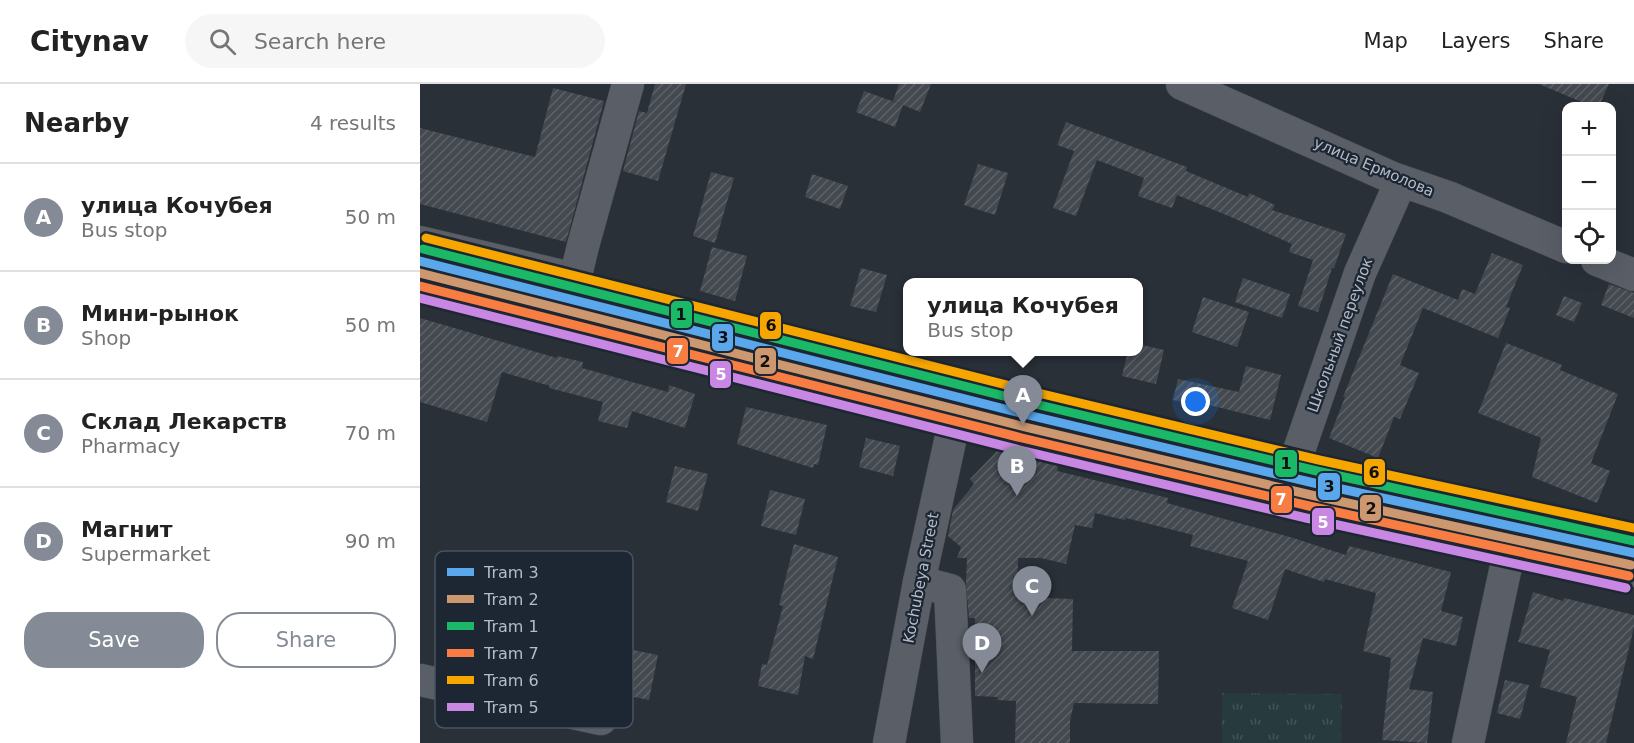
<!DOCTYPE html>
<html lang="en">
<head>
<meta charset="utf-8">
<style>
	:root { --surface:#fff; --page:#f6f6f6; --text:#222; --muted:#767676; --line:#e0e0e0; --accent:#848b96 }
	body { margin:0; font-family:"DejaVu Sans",sans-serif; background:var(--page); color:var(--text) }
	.controls { position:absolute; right:18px; top:18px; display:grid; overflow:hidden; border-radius:12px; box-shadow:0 6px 24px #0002 }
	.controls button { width:54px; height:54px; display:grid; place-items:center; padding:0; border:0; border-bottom:2px solid var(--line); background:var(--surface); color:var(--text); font:30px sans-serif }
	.you { position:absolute; left:776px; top:318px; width:21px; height:21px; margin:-15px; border:4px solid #fff; border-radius:50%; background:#1a73e8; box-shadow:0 0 0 9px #1a73e833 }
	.badge { display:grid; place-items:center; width:39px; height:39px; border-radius:50%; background:var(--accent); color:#fff; font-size:20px; font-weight:700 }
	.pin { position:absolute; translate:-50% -50px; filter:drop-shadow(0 2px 3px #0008) }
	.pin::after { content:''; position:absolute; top:32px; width:21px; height:18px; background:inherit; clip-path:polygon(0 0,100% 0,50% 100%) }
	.popup { position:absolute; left:483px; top:194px; width:240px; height:78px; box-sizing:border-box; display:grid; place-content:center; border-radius:12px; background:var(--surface); filter:drop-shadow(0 2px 4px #0005); font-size:20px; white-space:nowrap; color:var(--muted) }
	.popup b { font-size:22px; color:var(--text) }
	.popup::after { content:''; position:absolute; left:50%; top:100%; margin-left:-12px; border:12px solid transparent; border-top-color:var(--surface) }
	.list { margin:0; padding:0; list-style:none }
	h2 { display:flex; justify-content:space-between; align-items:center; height:78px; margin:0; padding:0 24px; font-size:26px }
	h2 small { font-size:20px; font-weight:400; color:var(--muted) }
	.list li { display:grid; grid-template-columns:39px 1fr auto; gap:18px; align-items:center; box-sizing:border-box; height:108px; padding:0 24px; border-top:2px solid var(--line) }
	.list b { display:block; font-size:22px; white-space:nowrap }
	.list p { margin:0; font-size:20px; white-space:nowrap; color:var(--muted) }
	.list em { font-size:20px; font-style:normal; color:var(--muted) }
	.actions { display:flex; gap:12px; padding:18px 24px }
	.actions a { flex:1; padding:14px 0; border:2px solid var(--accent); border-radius:24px; text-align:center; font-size:21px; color:var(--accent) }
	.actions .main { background:var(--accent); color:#fff }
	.icon { flex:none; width:33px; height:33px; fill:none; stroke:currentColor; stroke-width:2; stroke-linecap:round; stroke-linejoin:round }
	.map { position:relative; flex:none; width:1214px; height:659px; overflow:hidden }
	header { display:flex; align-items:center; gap:36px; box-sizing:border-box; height:84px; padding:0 30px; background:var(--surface); border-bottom:2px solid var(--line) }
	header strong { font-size:28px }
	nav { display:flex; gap:33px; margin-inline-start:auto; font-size:21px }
	.search { width:420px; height:54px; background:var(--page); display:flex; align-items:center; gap:15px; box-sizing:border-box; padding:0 21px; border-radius:33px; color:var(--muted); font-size:22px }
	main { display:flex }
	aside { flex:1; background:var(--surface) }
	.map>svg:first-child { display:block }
	.park { fill:url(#park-tufts) }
	.building { fill:url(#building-hatch) }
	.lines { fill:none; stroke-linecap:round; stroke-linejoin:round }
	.minor-casing { stroke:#484c53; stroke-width:33 }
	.minor { stroke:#5a5e66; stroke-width:32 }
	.tram-1-casing { stroke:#1d2633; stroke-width:14 }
	.tram-2-casing { stroke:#1d2633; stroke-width:14 }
	.tram-3-casing { stroke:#1d2633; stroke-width:14 }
	.tram-4-casing { stroke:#1d2633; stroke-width:14 }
	.tram-5-casing { stroke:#1d2633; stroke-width:14 }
	.tram-6-casing { stroke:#1d2633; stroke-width:14 }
	.tram-1 { stroke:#5aa8eb; stroke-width:9 }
	.tram-2 { stroke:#cd976f; stroke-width:9 }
	.tram-3 { stroke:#1ab867; stroke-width:9 }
	.tram-4 { stroke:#f77d43; stroke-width:9 }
	.tram-5 { stroke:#f7a600; stroke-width:9 }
	.tram-6 { stroke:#c787e3; stroke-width:9 }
	.labels { text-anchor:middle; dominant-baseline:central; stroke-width:4.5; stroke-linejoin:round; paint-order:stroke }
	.street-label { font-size:15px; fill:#b4bcc9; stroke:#1d2633 }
	.key { fill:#1d2633; stroke:#4a5360; stroke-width:1.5 }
	.key-label { font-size:16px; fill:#b4bcc9 }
	.line-badge { stroke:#1d2633; stroke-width:2 }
	.badge-label { font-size:16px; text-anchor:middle; font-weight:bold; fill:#fff }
	.pale-badge-label { font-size:16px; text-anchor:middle; font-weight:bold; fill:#111 }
</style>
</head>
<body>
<header>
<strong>Citynav</strong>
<div class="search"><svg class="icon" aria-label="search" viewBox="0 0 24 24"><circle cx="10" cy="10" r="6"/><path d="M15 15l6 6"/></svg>Search here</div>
<nav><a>Map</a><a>Layers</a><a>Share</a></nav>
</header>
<main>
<aside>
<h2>Nearby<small>4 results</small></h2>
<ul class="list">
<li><span class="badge">A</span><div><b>улица Кочубея</b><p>Bus stop</p></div><em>50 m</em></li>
<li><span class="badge">B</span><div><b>Мини-рынок</b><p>Shop</p></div><em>50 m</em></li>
<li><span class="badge">C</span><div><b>Склад Лекарств</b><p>Pharmacy</p></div><em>70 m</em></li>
<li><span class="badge">D</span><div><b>Магнит</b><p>Supermarket</p></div><em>90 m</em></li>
</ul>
<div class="actions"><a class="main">Save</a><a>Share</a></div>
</aside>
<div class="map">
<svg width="1214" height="659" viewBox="0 0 1214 659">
	<defs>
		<pattern id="park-tufts" width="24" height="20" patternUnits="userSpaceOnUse" patternTransform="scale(1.5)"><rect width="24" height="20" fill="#273a3e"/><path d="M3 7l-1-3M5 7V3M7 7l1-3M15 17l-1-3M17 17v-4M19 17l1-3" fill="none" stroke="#445559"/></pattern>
		<pattern id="building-hatch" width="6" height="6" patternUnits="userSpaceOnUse" patternTransform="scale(1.5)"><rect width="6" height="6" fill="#444950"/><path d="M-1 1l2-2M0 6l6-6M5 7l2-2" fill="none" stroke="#5d6168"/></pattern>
	</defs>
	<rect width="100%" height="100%" fill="#2a3038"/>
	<polygon class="park" points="802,609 922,610 921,659 802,659"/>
	<g class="building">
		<polygon points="235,0 266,0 238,97 203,87 219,27 227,29"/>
		<polygon points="479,0 511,0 500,28 473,17"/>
		<polygon points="1119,0 1189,0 1179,22 1171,22"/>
		<polygon points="133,4 184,17 146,158 0,120 0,44 115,73"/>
		<polygon points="444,7 483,21 475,43 436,28"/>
		<polygon points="646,38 767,83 766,87 828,113 829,109 855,121 852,126 926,150 914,184 912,184 898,228 878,222 893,176 869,168 872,160 811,133 757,111 752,124 718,112 724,94 677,76 656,132 633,124 654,67 637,61"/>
		<polygon points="558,80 588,89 575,131 544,121"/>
		<polygon points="291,88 314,94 295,159 273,152"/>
		<polygon points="392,90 428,102 420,125 385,113"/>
		<polygon points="292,163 327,172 315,217 280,207"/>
		<polygon points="1072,169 1103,181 1086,223 1090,224 1078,254 1003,224 980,281 999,289 980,335 974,333 958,374 909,354 925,313 923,313 973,190 1038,216 1042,205 1055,210"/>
		<polygon points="441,184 467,191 456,228 430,222"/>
		<polygon points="823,194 870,210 862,234 815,218"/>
		<polygon points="1189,200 1214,209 1214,234 1181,221"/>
		<polygon points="1144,212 1162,219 1154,238 1136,231"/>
		<polygon points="783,213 829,228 817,263 772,248"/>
		<polygon points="0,234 137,274 137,272 163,278 162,284 248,308 249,301 275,310 265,344 212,327 207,344 178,337 183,318 129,304 130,302 82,288 67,338 0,318"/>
		<polygon points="1086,259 1142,281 1140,286 1198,310 1171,379 1190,387 1177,419 1112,393 1121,354 1058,329"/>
		<polygon points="718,260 744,266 736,300 702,292 708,267 718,267"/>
		<polygon points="826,282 861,291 850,336 789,321 788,324 753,316 758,295 819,308"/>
		<polygon points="326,323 407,341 398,381 394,380 393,384 317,360"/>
		<polygon points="446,354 480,362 473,392 439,383"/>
		<polygon points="584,360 603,378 606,365 640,372 637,387 748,414 747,419 873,454 926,471 929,462 1031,488 1021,527 1043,533 1036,562 1003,554 989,605 1013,608 1007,659 962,656 971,574 943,567 956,509 905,495 904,498 865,485 848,536 812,524 828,477 770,462 773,451 706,434 705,436 675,429 672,444 655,441 646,480 621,474 598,474 597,513 653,515 652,567 739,567 738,620 654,619 650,637 650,659 595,659 596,617 577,616 578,613 555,612 555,534 549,534 546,500 547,474 537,474 541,463 528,452 533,426 554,400 550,395"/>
		<polygon points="255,382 288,390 278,427 246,418"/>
		<polygon points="350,406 385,415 376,451 341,442"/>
		<polygon points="374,460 418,473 393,575 385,572 378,611 338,602 342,580 347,581 363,522 359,521"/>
		<polygon points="1113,508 1143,517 1144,514 1214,531 1214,543 1186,659 1146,659 1157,613 1120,603 1130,566 1098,558"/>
		<polygon points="105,521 126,528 118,554 97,548"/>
		<polygon points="129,541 168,553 167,557 238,571 229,616 194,609 116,587"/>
		<polygon points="1085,596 1109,601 1100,635 1077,629"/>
	</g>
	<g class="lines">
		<g class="minor-casing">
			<g id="minor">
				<polyline points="762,0 973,94 1028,113 1146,163"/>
				<polyline points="0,158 155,195"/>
				<polyline points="1177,176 1214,191"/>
				<polyline points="0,202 536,330 1214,487"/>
				<polyline points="145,237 163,162 208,0"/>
				<polyline points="865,407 940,189 981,97"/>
				<polyline points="499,498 530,506 537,659"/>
				<polyline points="0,596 181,635"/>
				<polyline points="469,659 499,498 536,330"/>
				<polyline points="1048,659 1091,459"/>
			</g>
		</g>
		<use href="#minor" class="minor"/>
		<g class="tram-1-casing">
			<polyline id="tram-1" points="0,177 608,331 894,399 1214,469"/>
		</g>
		<g class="tram-2-casing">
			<polyline id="tram-2" points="0,189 605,343 891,411 1211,481"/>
		</g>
		<g class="tram-3-casing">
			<polyline id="tram-3" points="3,165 611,319 897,387 1214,457"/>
		</g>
		<g class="tram-4-casing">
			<polyline id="tram-4" points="0,202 602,354 889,422 1209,492"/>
		</g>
		<g class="tram-5-casing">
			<polyline id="tram-5" points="6,154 614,308 899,376 1214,444"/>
		</g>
		<g class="tram-6-casing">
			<polyline id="tram-6" points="0,214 600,366 886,434 1206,504"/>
		</g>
		<use href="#tram-1" class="tram-1"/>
		<use href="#tram-2" class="tram-2"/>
		<use href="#tram-3" class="tram-3"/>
		<use href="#tram-4" class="tram-4"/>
		<use href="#tram-5" class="tram-5"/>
		<use href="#tram-6" class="tram-6"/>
	</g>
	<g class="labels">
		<g class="street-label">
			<text transform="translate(954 83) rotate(23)">улица Ермолова</text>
			<text transform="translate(920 251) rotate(-70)">Школьный переулок</text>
			<text transform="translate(501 494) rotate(-79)">Kochubeya Street</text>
		</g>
	</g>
	<rect x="15" y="467" width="198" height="177" rx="9" class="key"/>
	<rect x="27" y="484" width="27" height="8" fill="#5aa8eb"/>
	<rect x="27" y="511" width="27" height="8" fill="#cd976f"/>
	<rect x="27" y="538" width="27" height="8" fill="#1ab867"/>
	<rect x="27" y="565" width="27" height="8" fill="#f77d43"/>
	<rect x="27" y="592" width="27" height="8" fill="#f7a600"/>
	<rect x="27" y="619" width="27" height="8" fill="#c787e3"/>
	<g class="key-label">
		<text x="64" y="494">Tram 3</text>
		<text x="64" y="521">Tram 2</text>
		<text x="64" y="548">Tram 1</text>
		<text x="64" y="575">Tram 7</text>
		<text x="64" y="602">Tram 6</text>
		<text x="64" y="629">Tram 5</text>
	</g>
	<g class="line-badge">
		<rect x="250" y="216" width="23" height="29" rx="6" fill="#1ab867"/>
		<rect x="339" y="227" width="23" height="29" rx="6" fill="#f7a600"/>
		<rect x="291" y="239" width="23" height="29" rx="6" fill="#5aa8eb"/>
		<rect x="246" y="253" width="23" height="28" rx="6" fill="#f77d43"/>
		<rect x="334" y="263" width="23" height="28" rx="6" fill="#cd976f"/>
		<rect x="289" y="276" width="23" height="29" rx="6" fill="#c787e3"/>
		<rect x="854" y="365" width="24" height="29" rx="6" fill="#1ab867"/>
		<rect x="943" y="374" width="23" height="28" rx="6" fill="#f7a600"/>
		<rect x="897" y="388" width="24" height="29" rx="6" fill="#5aa8eb"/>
		<rect x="850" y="401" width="23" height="29" rx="6" fill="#f77d43"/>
		<rect x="939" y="410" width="23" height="28" rx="6" fill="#cd976f"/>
		<rect x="891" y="423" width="24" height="29" rx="6" fill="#c787e3"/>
	</g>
	<g class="badge-label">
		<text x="258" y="273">7</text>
		<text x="301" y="296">5</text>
		<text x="861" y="421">7</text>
		<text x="903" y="444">5</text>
	</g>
	<g class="pale-badge-label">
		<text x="261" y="236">1</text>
		<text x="351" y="247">6</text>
		<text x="303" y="259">3</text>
		<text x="345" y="283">2</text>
		<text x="866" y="385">1</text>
		<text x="954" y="394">6</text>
		<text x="909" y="408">3</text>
		<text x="951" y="430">2</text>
	</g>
</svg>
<div class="controls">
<button>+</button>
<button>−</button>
<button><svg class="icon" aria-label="locate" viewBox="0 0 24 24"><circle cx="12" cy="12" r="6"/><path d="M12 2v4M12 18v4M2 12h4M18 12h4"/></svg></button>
</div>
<div class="you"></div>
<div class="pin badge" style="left:603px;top:341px">A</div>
<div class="popup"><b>улица Кочубея</b>Bus stop</div>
<div class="pin badge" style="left:597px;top:412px">B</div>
<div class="pin badge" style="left:612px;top:532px">C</div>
<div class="pin badge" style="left:562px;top:589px">D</div>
</div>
</main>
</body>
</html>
